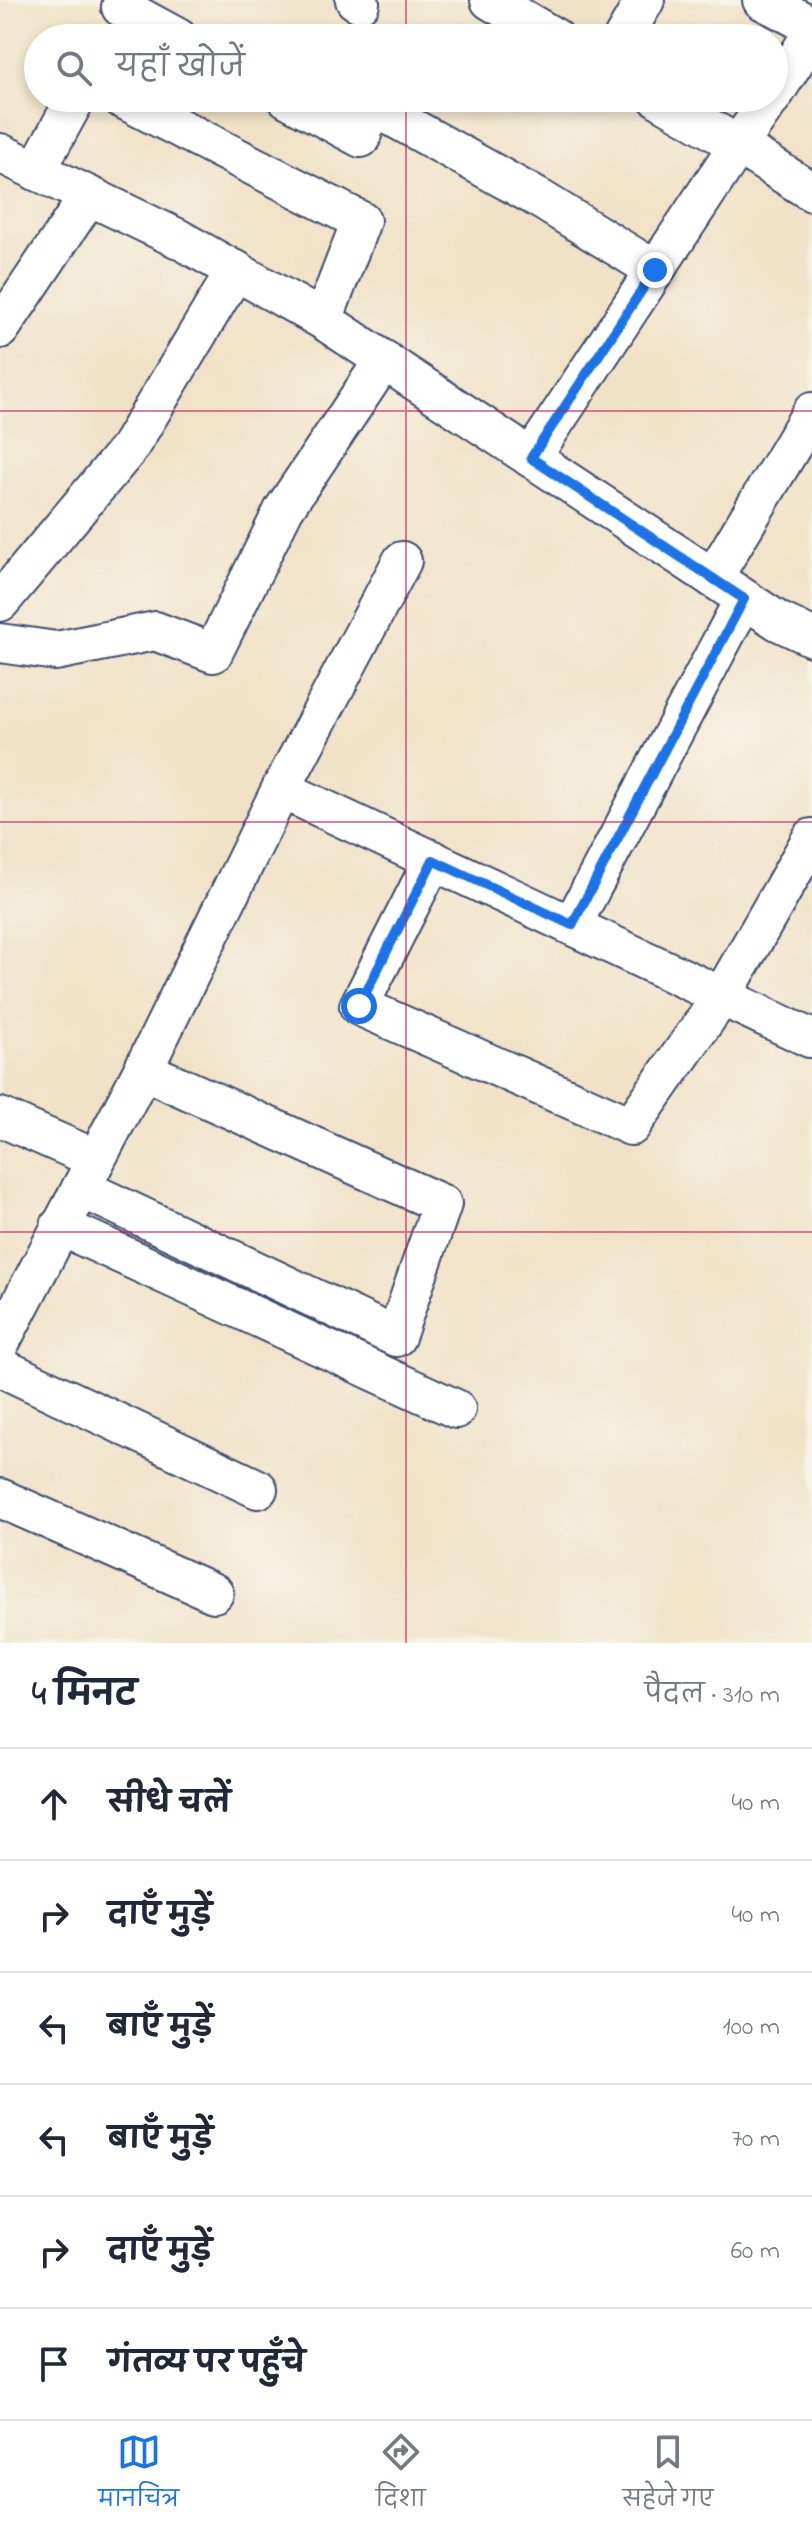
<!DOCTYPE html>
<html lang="hi">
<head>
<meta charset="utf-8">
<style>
	:root { --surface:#fff; --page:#f2f2f3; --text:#1f2937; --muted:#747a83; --line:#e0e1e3; --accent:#1a73e8 }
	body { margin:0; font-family:"Indie Flower","Playpen Sans Deva",sans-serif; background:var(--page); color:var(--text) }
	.stop { position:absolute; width:24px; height:24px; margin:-18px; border:6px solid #1a73e8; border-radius:50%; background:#fff }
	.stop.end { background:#1a73e8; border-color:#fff; box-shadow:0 2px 8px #0008 }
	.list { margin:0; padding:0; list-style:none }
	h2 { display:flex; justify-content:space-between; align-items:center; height:104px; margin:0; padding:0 32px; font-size:34px }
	h2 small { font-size:26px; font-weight:400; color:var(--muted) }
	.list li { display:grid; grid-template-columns:52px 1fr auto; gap:24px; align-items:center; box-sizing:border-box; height:112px; padding:0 32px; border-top:2px solid var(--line) }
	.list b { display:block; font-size:30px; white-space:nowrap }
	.list em { font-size:26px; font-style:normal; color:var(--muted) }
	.icon { flex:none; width:44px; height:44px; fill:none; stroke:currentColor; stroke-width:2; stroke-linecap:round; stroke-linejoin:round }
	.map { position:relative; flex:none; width:812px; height:1643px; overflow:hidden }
	.search { position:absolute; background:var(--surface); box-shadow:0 4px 12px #0003; left:24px; right:24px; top:24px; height:88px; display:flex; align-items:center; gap:20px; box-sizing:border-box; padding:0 28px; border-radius:44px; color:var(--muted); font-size:30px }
	.sheet { height:776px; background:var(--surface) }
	nav { display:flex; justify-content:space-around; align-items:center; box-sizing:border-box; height:112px; border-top:2px solid var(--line); background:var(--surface); font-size:22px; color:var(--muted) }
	nav a { display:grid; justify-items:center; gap:4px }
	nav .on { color:var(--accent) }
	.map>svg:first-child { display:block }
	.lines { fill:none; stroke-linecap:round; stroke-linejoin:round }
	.minor-casing { stroke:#3b4a6e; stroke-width:42 }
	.minor { stroke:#fff; stroke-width:38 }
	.route { stroke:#1a73e8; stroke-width:10 }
	.grid { fill:none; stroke:#c2185b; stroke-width:2; stroke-opacity:0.55 }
</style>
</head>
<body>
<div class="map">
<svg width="812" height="1643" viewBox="0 0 812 1643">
	<rect width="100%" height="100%" fill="#f7f3e8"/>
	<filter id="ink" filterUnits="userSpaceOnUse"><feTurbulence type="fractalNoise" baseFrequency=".0125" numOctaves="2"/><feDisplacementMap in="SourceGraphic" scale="16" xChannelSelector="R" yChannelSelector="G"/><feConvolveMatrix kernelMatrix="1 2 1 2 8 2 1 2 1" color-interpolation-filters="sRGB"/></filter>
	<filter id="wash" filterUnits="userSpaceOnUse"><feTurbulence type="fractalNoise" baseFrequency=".006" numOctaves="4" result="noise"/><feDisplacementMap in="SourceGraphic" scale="32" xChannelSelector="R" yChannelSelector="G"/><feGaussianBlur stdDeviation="1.8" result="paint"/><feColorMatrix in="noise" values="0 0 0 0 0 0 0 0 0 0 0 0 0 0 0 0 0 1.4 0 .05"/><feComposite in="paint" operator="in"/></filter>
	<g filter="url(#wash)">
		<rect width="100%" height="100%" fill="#f0e2c6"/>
	</g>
	<g filter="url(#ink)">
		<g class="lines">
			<g class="minor-casing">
				<g id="minor">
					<polyline points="355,0 360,3"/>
					<polyline points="490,0 555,38"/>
					<polyline points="762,0 812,26"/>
					<polyline points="121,7 178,38"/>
					<polyline points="623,38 645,0"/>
					<polyline points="774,94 812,34"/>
					<polyline points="121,98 361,221 323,320"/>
					<polyline points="287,98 361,138 371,105 540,199 655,270"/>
					<polyline points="658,98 738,145 812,192"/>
					<polyline points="0,153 179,239 323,320 778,621 812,637"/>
					<polyline points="36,171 76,98"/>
					<polyline points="0,329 89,196"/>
					<polyline points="531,458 738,145 771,98"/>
					<polyline points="713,578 812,412"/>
					<polyline points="0,602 129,448 236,270"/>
					<polyline points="0,643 56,651 155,631 213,653 284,509 384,360"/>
					<polyline points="281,789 810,1038"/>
					<polyline points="433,860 359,1006 631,1126 722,996 812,838"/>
					<polyline points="572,925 744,599"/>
					<polyline points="0,1117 96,1159"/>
					<polyline points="81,1188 396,1337 442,1204 143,1070"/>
					<polyline points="60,1226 456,1409"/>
					<polyline points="0,1343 143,1070 281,789 402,561"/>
					<polyline points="0,1367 258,1489"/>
					<polyline points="0,1498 214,1593"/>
				</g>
			</g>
			<use href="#minor" class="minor"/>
		</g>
	</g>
	<g class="lines" filter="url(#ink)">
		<polyline class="route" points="359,1006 433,860 572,925 744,599 531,458 655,270"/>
	</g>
	<path class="grid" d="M406 0V38M406 98V1643M0 411H812M0 822H812M0 1232H812"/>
</svg>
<div class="stop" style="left:359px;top:1006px"></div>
<div class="stop end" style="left:655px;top:270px"></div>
<div class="search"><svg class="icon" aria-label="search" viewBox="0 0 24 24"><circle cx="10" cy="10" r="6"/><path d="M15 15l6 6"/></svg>यहाँ खोजें</div>
</div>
<section class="sheet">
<h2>4 मिनट<small>पैदल · 310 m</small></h2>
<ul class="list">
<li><svg class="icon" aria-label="ahead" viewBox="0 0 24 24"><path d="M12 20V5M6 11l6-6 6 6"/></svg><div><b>सीधे चलें</b></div><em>40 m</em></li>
<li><svg class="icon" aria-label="right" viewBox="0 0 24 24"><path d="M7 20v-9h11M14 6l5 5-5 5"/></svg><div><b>दाएँ मुड़ें</b></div><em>40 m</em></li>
<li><svg class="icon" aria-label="left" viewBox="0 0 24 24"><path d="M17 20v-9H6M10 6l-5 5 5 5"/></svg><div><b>बाएँ मुड़ें</b></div><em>100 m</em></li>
<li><svg class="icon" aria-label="left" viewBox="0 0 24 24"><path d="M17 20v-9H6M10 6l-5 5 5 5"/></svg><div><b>बाएँ मुड़ें</b></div><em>70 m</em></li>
<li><svg class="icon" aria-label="right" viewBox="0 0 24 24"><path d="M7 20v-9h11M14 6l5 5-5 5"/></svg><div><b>दाएँ मुड़ें</b></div><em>60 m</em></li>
<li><svg class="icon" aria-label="arrive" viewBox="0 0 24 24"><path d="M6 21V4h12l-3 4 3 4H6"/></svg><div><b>गंतव्य पर पहुँचे</b></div></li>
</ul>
</section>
<nav>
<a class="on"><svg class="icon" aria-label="map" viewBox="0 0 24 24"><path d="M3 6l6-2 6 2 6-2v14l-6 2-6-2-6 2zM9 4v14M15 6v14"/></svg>मानचित्र</a>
<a><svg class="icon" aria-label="directions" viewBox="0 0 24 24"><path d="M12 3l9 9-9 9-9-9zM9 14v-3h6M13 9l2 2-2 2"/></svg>दिशा</a>
<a><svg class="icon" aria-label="saved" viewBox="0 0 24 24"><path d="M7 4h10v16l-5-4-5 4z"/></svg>सहेजे गए</a>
</nav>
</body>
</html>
